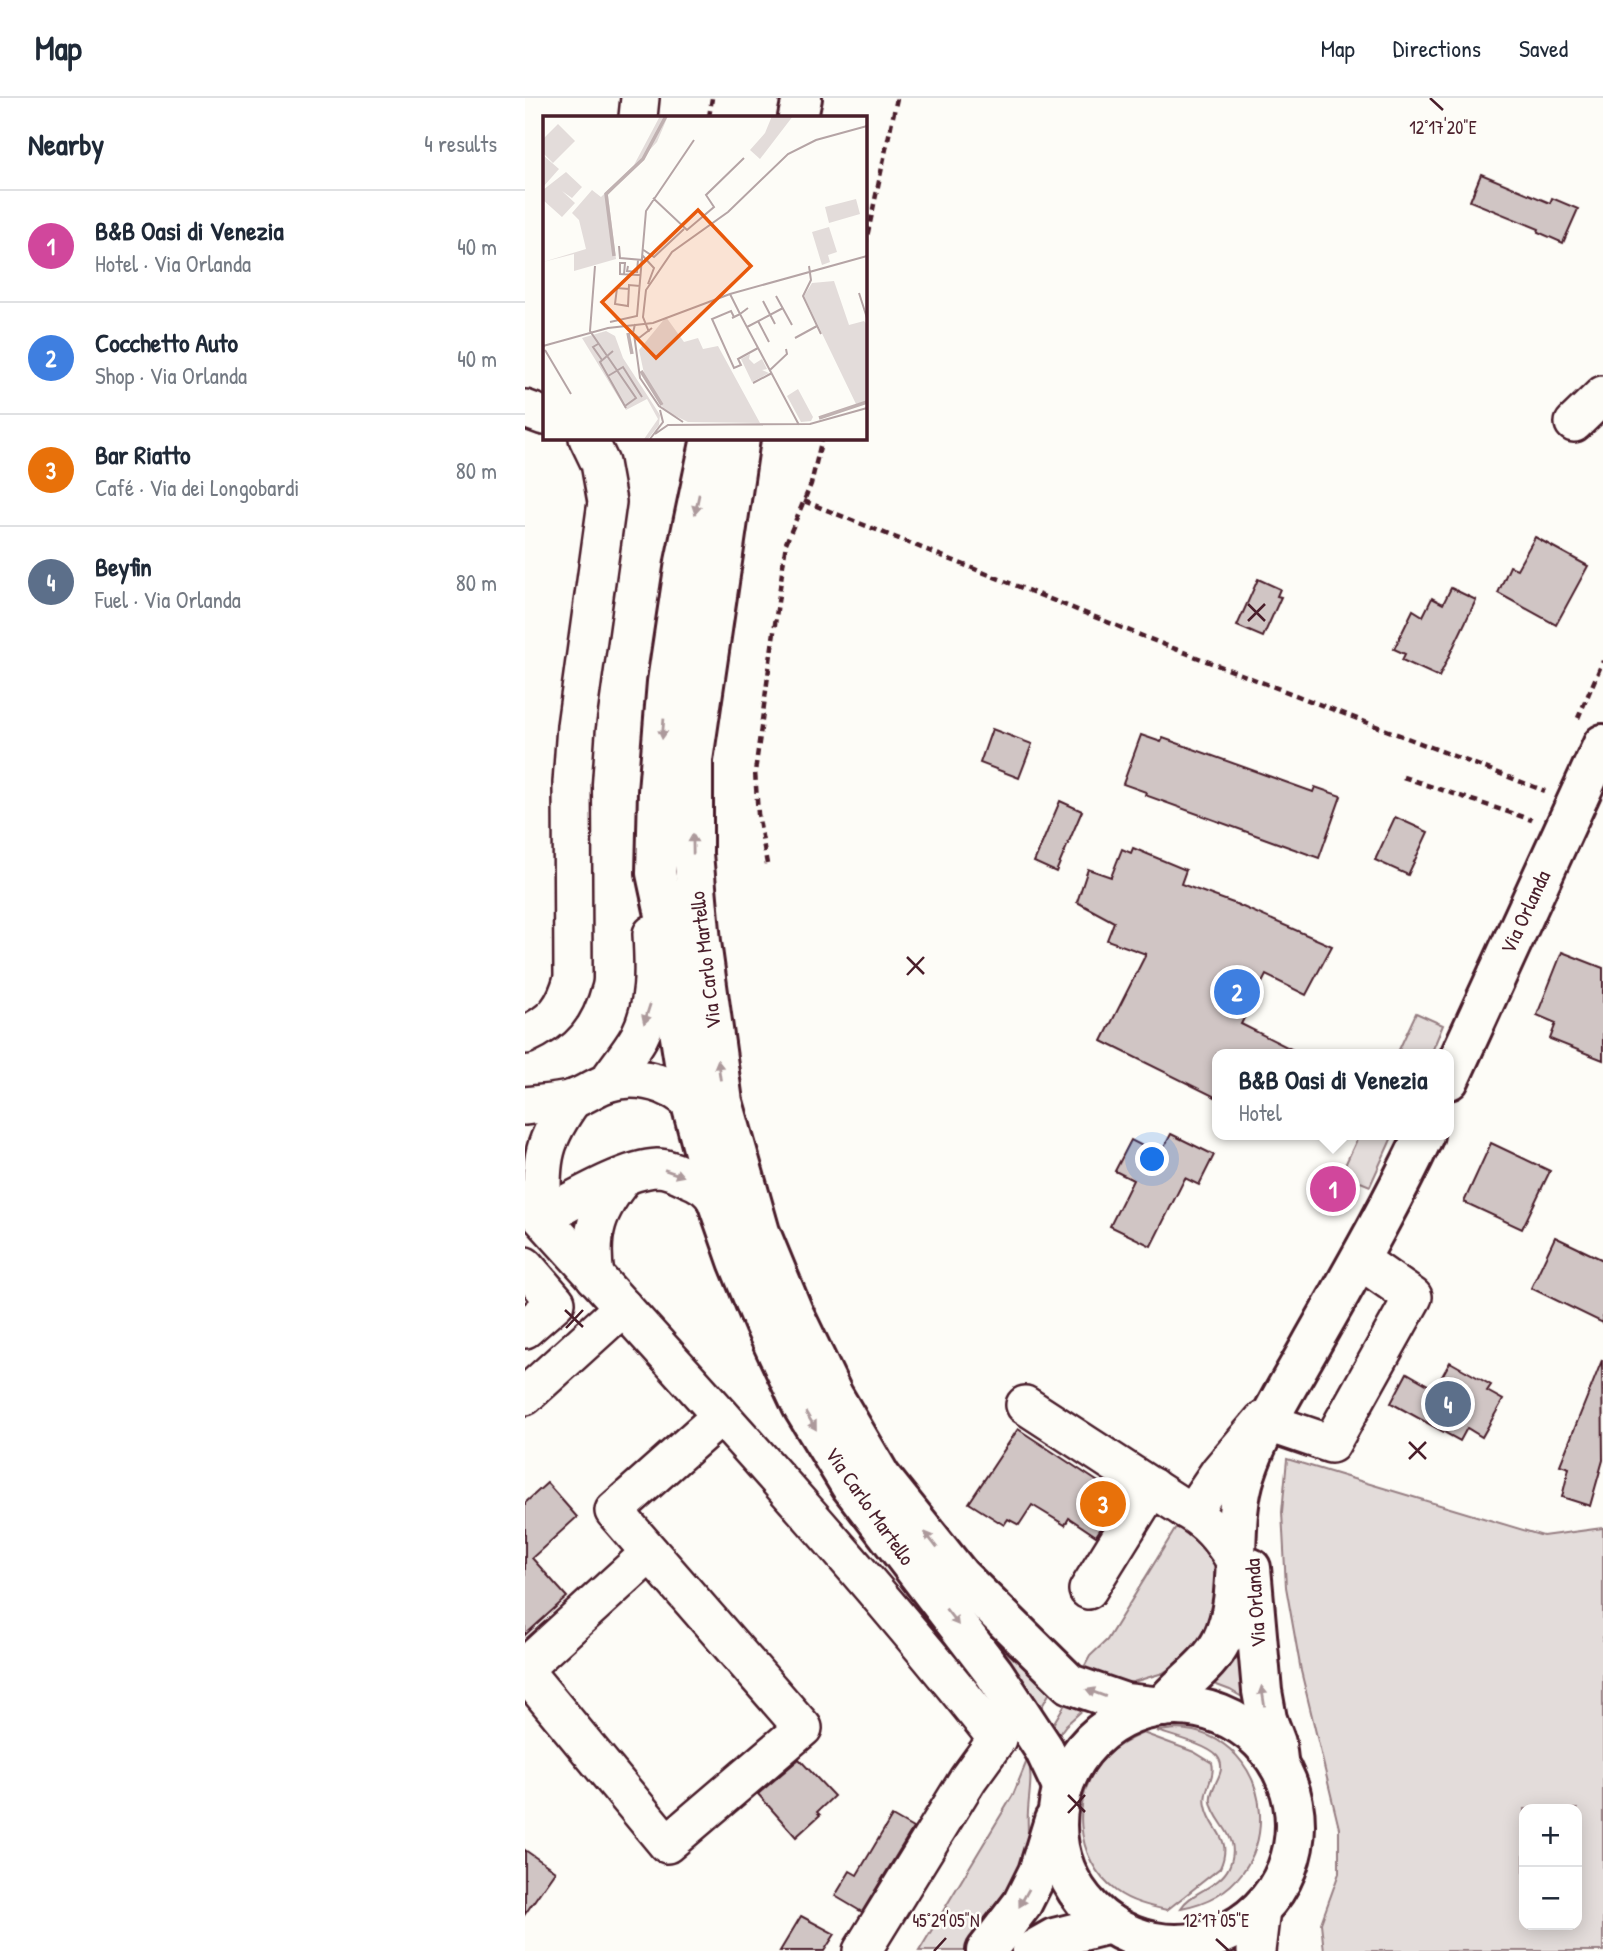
<!DOCTYPE html>
<html lang="en">
<head>
<meta charset="utf-8">
<style>
	:root { --surface:#fff; --page:#f6f6f7; --text:#1f2937; --muted:#747a83; --line:#e0e1e3; --accent:#1f6fb2 }
	body { margin:0; font-family:"Patrick Hand",sans-serif; background:var(--page); color:var(--text) }
	.controls { position:absolute; right:21px; bottom:21px; display:grid; overflow:hidden; border-radius:14px; box-shadow:0 4px 18px #0003 }
	.controls button { width:63px; height:63px; display:grid; place-items:center; padding:0; border:0; border-bottom:2px solid var(--line); background:var(--surface); color:var(--text); font:35px sans-serif }
	.you { position:absolute; left:628px; top:1062px; width:24px; height:24px; margin:-18px; border:5px solid #fff; border-radius:50%; background:#1a73e8; box-shadow:0 0 0 10px #1a73e833 }
	.badge { display:grid; place-items:center; width:46px; height:46px; border-radius:50%; background:var(--accent); color:#fff; font-size:23px; font-weight:700 }
	.pin { position:absolute; translate:-50% -50%; border:4px solid #fff; box-shadow:0 2px 7px #0006 }
	.popup { position:absolute; left:687px; top:951px; width:242px; height:91px; box-sizing:border-box; display:grid; place-content:center; border-radius:14px; background:var(--surface); filter:drop-shadow(0 2px 5px #0005); font-size:23px; white-space:nowrap; color:var(--muted) }
	.popup b { font-size:26px; color:var(--text) }
	.popup::after { content:''; position:absolute; left:50%; top:100%; margin-left:-14px; border:14px solid transparent; border-top-color:var(--surface) }
	.list { margin:0; padding:0; list-style:none }
	h2 { display:flex; justify-content:space-between; align-items:center; height:91px; margin:0; padding:0 28px; font-size:30px }
	h2 small { font-size:23px; font-weight:400; color:var(--muted) }
	.list li { display:grid; grid-template-columns:46px 1fr auto; gap:21px; align-items:center; box-sizing:border-box; height:112px; padding:0 28px; border-top:2px solid var(--line) }
	.list b { display:block; font-size:26px; white-space:nowrap }
	.list p { margin:0; font-size:23px; white-space:nowrap; color:var(--muted) }
	.list em { font-size:23px; font-style:normal; color:var(--muted) }
	.map { position:relative; flex:none; width:1078px; height:1853px; overflow:hidden }
	header { display:flex; align-items:center; gap:42px; box-sizing:border-box; height:98px; padding:0 35px; background:var(--surface); border-bottom:2px solid var(--line) }
	header strong { font-size:33px }
	nav { display:flex; gap:38px; margin-inline-start:auto; font-size:24px }
	main { display:flex }
	aside { flex:1; background:var(--surface) }
	.map>svg:first-child { display:block }
	.green { fill:#e3dcda; stroke:#967e82; stroke-width:2; fill-rule:evenodd }
	.building { fill:#d0c5c4; stroke:#4a1f2b; stroke-width:2 }
	.lines { fill:none; stroke-linecap:round; stroke-linejoin:round }
	.minor-casing { stroke:#4a1f2b; stroke-width:42 }
	.major-casing { stroke:#4a1f2b; stroke-width:44 }
	.path { stroke:#4a1f2b; stroke-width:4.5; stroke-dasharray:7 5; stroke-linecap:butt }
	.minor { stroke:#fdfcf7; stroke-width:37 }
	.major { stroke:#fdfcf7; stroke-width:38 }
	.oneway { fill:#ac999b }
	.ticks { fill:none; stroke:#4a1f2b; stroke-width:2.5 }
	.labels { text-anchor:middle; dominant-baseline:central; stroke-width:5; stroke-linejoin:round; paint-order:stroke }
	.street-label { font-size:21px; fill:#4a1f2b; stroke:#fdfcf7 }
	.inset-river { fill:none; stroke:#c0b1b1; stroke-width:3.5 }
	.inset-road { fill:none; stroke:#b5a4a5; stroke-width:2 }
	.view { fill:#e8590c; fill-opacity:0.15; stroke:#e8590c; stroke-width:3.5 }
	.inset-edge { fill:none; stroke:#4a1f2b; stroke-width:3.5 }
	.ticks-label { font-size:18px; text-anchor:middle; fill:#4a1f2b; stroke:#fdfcf7; stroke-width:5; stroke-linejoin:round; paint-order:stroke }
</style>
</head>
<body>
<header>
<strong>Map</strong>
<nav><a>Map</a><a>Directions</a><a>Saved</a></nav>
</header>
<main>
<aside>
<h2>Nearby<small>4 results</small></h2>
<ul class="list">
<li><span class="badge" style="background:#d1479c">1</span><div><b>B&amp;B Oasi di Venezia</b><p>Hotel · Via Orlanda</p></div><em>40 m</em></li>
<li><span class="badge" style="background:#3f7fe0">2</span><div><b>Cocchetto Auto</b><p>Shop · Via Orlanda</p></div><em>40 m</em></li>
<li><span class="badge" style="background:#e8710a">3</span><div><b>Bar Riatto</b><p>Café · Via dei Longobardi</p></div><em>80 m</em></li>
<li><span class="badge" style="background:#5c6f8a">4</span><div><b>Beyfin</b><p>Fuel · Via Orlanda</p></div><em>80 m</em></li>
</ul>
</aside>
<div class="map">
<svg width="1078" height="1853" viewBox="0 0 1078 1853">
	<rect width="100%" height="100%" fill="#fdfcf7"/>
	<filter id="ink" filterUnits="userSpaceOnUse"><feTurbulence type="fractalNoise" baseFrequency=".0143" numOctaves="2"/><feDisplacementMap in="SourceGraphic" scale="14" xChannelSelector="R" yChannelSelector="G"/><feConvolveMatrix kernelMatrix="1 2 1 2 8 2 1 2 1" color-interpolation-filters="sRGB"/></filter>
	<g filter="url(#ink)">
		<g class="green">
			<polygon points="891,915 918,927 906,956 872,956"/>
			<polygon points="834,1037 868,1037 845,1088 816,1076"/>
			<path d="M762 1361 1018 1438 1078 1430V1853H799L796 1825 814 1775V1730L776 1573 761 1489 757 1414ZM999 1711H1052V1827H999Z"/>
			<polygon points="654,1425 690,1453 694,1488 682,1531 671,1549 657,1562 638,1575 608,1584 598,1585 557,1573 565,1558 582,1542"/>
			<polygon points="403,1456 528,1589 511,1619"/>
			<polygon points="718,1532 724,1603 705,1592 681,1583"/>
			<polygon points="543,1601 561,1609 541,1627 526,1647 521,1638"/>
			<path d="M651 1631C754 1634 770 1790 656 1810 665 1794 695 1789 704 1769 718 1738 690 1727 686 1704 683 1688 705 1674 692 1658 682 1647 647 1638 632 1633Z"/>
			<path d="M618 1635 669 1654 687 1665C691 1680 677 1692 681 1708 686 1734 709 1739 695 1770L642 1812C624 1808 606 1804 591 1793 549 1762 544 1695 581 1658 592 1647 604 1641 618 1635Z"/>
			<path d="M503 1660C508 1679 504 1694 503 1713 502 1724 504 1735 502 1746 495 1787 467 1820 442 1853H394L488 1697Z"/>
		</g>
		<g class="building">
			<polygon points="956,76 1025,105 1027,100 1053,111 1038,145 1013,134 1014,131 945,103"/>
			<polygon points="1010,439 1063,468 1031,527 973,495 985,468 992,471"/>
			<polygon points="733,481 755,491 752,498 756,499 738,539 712,528"/>
			<polygon points="926,490 951,502 914,579 877,562 880,556 869,551 888,512 898,518 907,500 918,506"/>
			<polygon points="467,631 507,646 494,680 455,665"/>
			<polygon points="616,637 636,644 638,640 788,694 790,689 816,698 794,760 620,697 621,694 598,686"/>
			<polygon points="535,703 557,713 531,774 509,764"/>
			<polygon points="870,719 903,734 883,777 850,762"/>
			<polygon points="608,750 661,772 656,786 711,806 807,848 781,897 741,877 716,926 776,956 692,956 692,1000 577,943 621,856 582,842 589,824 552,804 563,771 586,779 597,751 606,755"/>
			<polygon points="1037,854 1078,870 1078,962 1025,941 1031,925 1012,917"/>
			<polygon points="646,1036 689,1057 674,1087 660,1080 626,1148 585,1128 608,1082 590,1073 606,1042 635,1057"/>
			<polygon points="966,1045 1025,1073 997,1131 939,1104"/>
			<polygon points="1030,1139 1078,1162 1078,1225 1006,1190"/>
			<polygon points="1077,1262 1078,1362 1065,1408 1037,1399 1044,1370 1035,1367"/>
			<polygon points="925,1264 966,1287 962,1293 978,1302 957,1339 942,1330 935,1343 866,1305 882,1275 910,1291"/>
			<polygon points="493,1331 596,1399 571,1438 544,1420 540,1427 507,1407 494,1427 483,1421 479,1427 444,1405"/>
			<polygon points="22,1385 52,1419 7,1460 42,1499 0,1537 0,1405"/>
			<polygon points="274,1661 309,1698 292,1714 295,1717 271,1739 233,1696"/>
			<polygon points="367,1718 388,1730 337,1814 310,1798 325,1773 332,1777"/>
			<polygon points="0,1752 30,1773 0,1816"/>
			<polygon points="276,1818 310,1836 299,1853 255,1853"/>
		</g>
		<g class="lines">
			<g class="minor-casing">
				<g id="minor">
					<polyline points="113,19 115,0"/>
					<polyline points="0,311 19,318"/>
					<polyline points="1049,325 1078,297"/>
					<path d="M0 937C29 924 40 910 48 880L47 685 51 628 82 404 75 365 63 340"/>
					<path d="M82 985C92 970 105 955 114 939 131 906 129 871 127 836"/>
					<path d="M48 1001C14 1048 17 1063 17 1119 46 1104 100 1071 132 1070 143 1070 153 1075 163 1080 176 1085 185 1091 192 1103"/>
					<path d="M0 1008C15 1006 33 1005 48 1001 60 997 70 989 82 985 119 973 161 990 181 1022"/>
					<path d="M0 1101C160 1278 324 1454 472 1641L443 1681 337 1853"/>
					<polyline points="0,1168 31,1204 0,1231"/>
					<path d="M70 1179C64 1135 71 1113 99 1079"/>
					<polyline points="0,1298 98,1209"/>
					<polyline points="500,1307 660,1411"/>
					<polyline points="744,1325 806,1346 888,1199 835,1162"/>
					<path d="M709 1461C695 1439 683 1424 660 1411L671 1408 694 1374 738 1322"/>
					<polyline points="563,1492 627,1389"/>
					<polyline points="0,1569 125,1455"/>
					<polyline points="0,1574 142,1746 278,1630 89,1413 196,1318"/>
					<polyline points="631,1845 645,1853"/>
					<polyline points="731,1853 736,1811"/>
				</g>
			</g>
			<g class="major-casing">
				<g id="major">
					<polyline points="273,19 277,0"/>
					<polyline points="186,340 160,464 142,584 133,693 131,775 142,826 151,913 165,1002 192,1103 213,1163 239,1226 277,1308 325,1387 469,1575 519,1651 538,1691"/>
					<polyline points="215,340 168,662 168,756 176,844 198,1004 235,1134 268,1214 308,1297 356,1379 435,1478 545,1586 600,1605 637,1609"/>
					<polyline points="924,982 1078,646"/>
					<polyline points="726,1470 737,1593 742,1621 751,1645 753,1662"/>
					<circle cx="651" cy="1727" r="119"/>
					<path d="M637 1609C655 1585 684 1569 697 1542 720 1496 703 1427 721 1375 736 1330 763 1288 786 1247 825 1178 865 1109 899 1037"/>
					<polyline points="461,1853 497,1806 513,1774 529,1722"/>
					<polyline points="506,1853 529,1840 585,1826"/>
				</g>
			</g>
			<g class="path">
				<polyline points="184,19 187,0"/>
				<polyline points="340,148 372,0"/>
				<polyline points="279,403 640,547 1020,693"/>
				<polyline points="1053,620 1078,563"/>
				<polyline points="878,679 1007,722"/>
				<polyline points="242,766 233,716 230,674 261,445 286,386 297,340"/>
			</g>
			<use href="#minor" class="minor"/>
			<use href="#major" class="major"/>
		</g>
		<defs><path id="oneway-solid" d="M-6-.8H1V-3.2L6.5 0L1 3.2V.8H-6Z" transform="scale(1.75)"/></defs>
		<g class="oneway">
			<use href="#oneway-solid" transform="translate(172 406) rotate(102)"/>
			<use href="#oneway-solid" transform="translate(138 631) rotate(95)"/>
			<use href="#oneway-solid" transform="translate(168 746) rotate(-91)"/>
			<use href="#oneway-solid" transform="translate(122 916) rotate(108)"/>
			<use href="#oneway-solid" transform="translate(194 972) rotate(-98)"/>
			<use href="#oneway-solid" transform="translate(149 1075) rotate(19)"/>
			<use href="#oneway-solid" transform="translate(286 1323) rotate(59)"/>
			<use href="#oneway-solid" transform="translate(406 1442) rotate(-128)"/>
			<use href="#oneway-solid" transform="translate(427 1519) rotate(52)"/>
			<use href="#oneway-solid" transform="translate(571 1595) rotate(-160)"/>
			<use href="#oneway-solid" transform="translate(738 1598) rotate(-99)"/>
			<use href="#oneway-solid" transform="translate(499 1800) rotate(119)"/>
		</g>
	</g>
	<path class="ticks" d="M905 0 918 12M723 506 740 523M723 523 740 506M382 859 399 876M382 877 399 859M40 1212 58 1229M41 1230 58 1212M884 1344 901 1361M884 1361 901 1344M543 1697 560 1714M543 1715 560 1697M691 1841 704 1853M409 1853 421 1840"/>
	<g class="labels">
		<g class="street-label">
			<text transform="translate(1000 814) rotate(-65)">Via Orlanda</text>
			<text transform="translate(180 862) rotate(-97)">Via Carlo Martello</text>
			<text transform="translate(345 1408) rotate(55)">Via Carlo Martello</text>
			<text transform="translate(730 1505) rotate(-94)">Via Orlanda</text>
		</g>
	</g>
	<g transform="translate(18 18)">
		<rect width="324" height="324" fill="#fdfcf7"/>
		<path d="M117 0H125L114 26 65 79 73 143 31 155V138L0 146 43 133 36 104 29 97 49 74 58 81 91 49ZM229 0H250L217 43 207 34 222 17ZM15 8 32 25 10 47 0 37V23ZM1 40 16 53 0 71V41ZM23 56 39 71 29 82 19 75 32 87 19 101 0 84V74ZM313 83 317 98 286 107 282 91ZM286 111 294 136 285 139 287 146 279 149 269 116ZM291 165 306 209 321 205 324 209V285L313 288 261 180 269 167ZM123 201 141 226 155 222 160 233 175 230 217 307 145 306 122 295 102 262 96 234ZM63 215 72 220 80 242 117 299 116 309 105 323H101L115 303 104 283 83 294 39 222ZM207 238 206 243 211 248 219 243 224 253 219 254 226 257 209 266 198 243ZM255 273 270 301 268 305 258 306 244 280Z" fill="#e3dcda"/>
		<path class="inset-river" d="M71 140 63 78 100 43 123 0M85 217 89 238M98 255 119 289M276 302 324 286"/>
		<path class="inset-road" d="M110 82 144 114 171 91 163 79 201 42M76 130 77 142 100 144M99 133 111 141 141 113M99 139 111 152 105 168M52 150 47 215 93 282 82 290M85 150 84 155 94 156 95 144M266 150 268 164 260 180 278 218M81 158 82 147H77V158L95 159H97M86 173 74 172 72 188 85 190 86 169 97 170M316 177 324 202M187 178 197 198 205 192M233 180 249 209M220 185 232 208M191 201 188 195 169 203 191 252 198 249 195 243 215 232M189 202 197 198 256 309M215 205 226 226M67 206 94 200 103 95 151 24M92 208 90 217 96 222 109 212M204 211 240 192M106 216 100 201 103 174 129 136 185 96 245 38 273 24 324 10M91 218 97 262 116 290 140 306M252 222 274 210M55 228 50 231 59 244M0 230 65 212 110 207 187 178 324 140M2 234 28 278M70 235 57 246 83 292M227 254 244 238 243 233M65 260 80 251 99 281M210 267 229 257M112 318 125 309 267 308 324 292M107 323 120 306 117 294"/>
		<path class="view" d="M155 94 208 150 113 242 59 186Z"/>
		<rect width="324" height="324" class="inset-edge"/>
	</g>
	<g class="ticks-label">
		<text x="918" y="36">12°17'20"E</text>
		<text x="421" y="1829">45°29'05"N</text>
		<text x="691" y="1829">12°17'05"E</text>
	</g>
</svg>
<div class="controls">
<button>+</button>
<button>−</button>
</div>
<div class="you"></div>
<div class="pin badge" style="left:808px;top:1091px;background:#d1479c">1</div>
<div class="popup"><b>B&amp;B Oasi di Venezia</b>Hotel</div>
<div class="pin badge" style="left:712px;top:894px;background:#3f7fe0">2</div>
<div class="pin badge" style="left:578px;top:1406px;background:#e8710a">3</div>
<div class="pin badge" style="left:923px;top:1306px;background:#5c6f8a">4</div>
</div>
</main>
</body>
</html>
